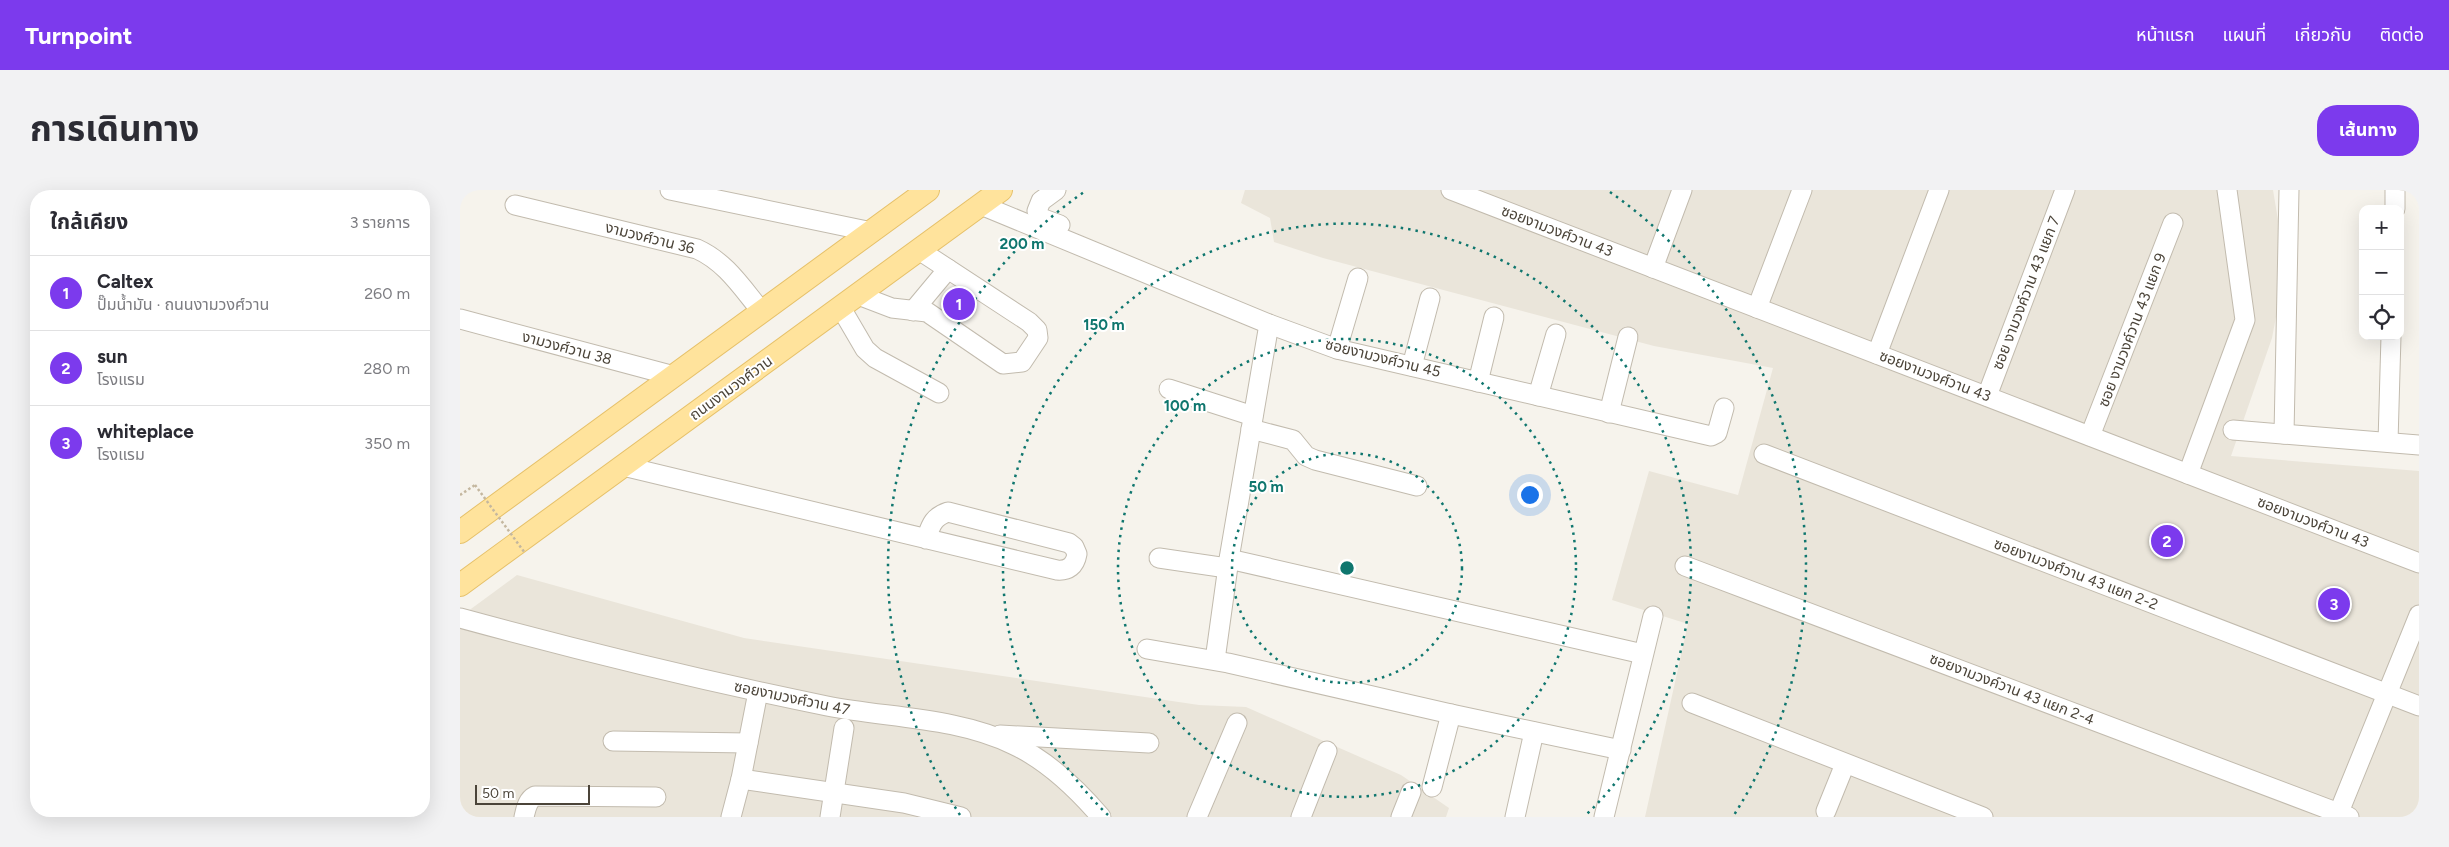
<!DOCTYPE html>
<html lang="th">
<head>
<meta charset="utf-8">
<style>
	:root { --surface:#fff; --page:#f2f2f3; --text:#2b2b33; --muted:#7c7c81; --line:#e1e1e2; --accent:#7c3aed }
	body { margin:0; font-family:Figtree,"Noto Sans Thai",sans-serif; background:var(--page); color:var(--text) }
	.controls { position:absolute; right:15px; top:15px; display:grid; overflow:hidden; border-radius:10px; box-shadow:0 5px 20px #0002 }
	.controls button { width:45px; height:45px; display:grid; place-items:center; padding:0; border:0; border-bottom:1px solid var(--line); background:var(--surface); color:var(--text); font:25px sans-serif }
	.scale { position:absolute; left:15px; bottom:12px; width:115px; box-sizing:border-box; padding-left:5px; border:2px solid #4b4439; border-top:0; font-size:14px; line-height:18px; white-space:nowrap; color:#4b4439; -webkit-text-stroke:4px #fff; paint-order:stroke }
	.you { position:absolute; left:1069px; top:304px; width:18px; height:18px; margin:-12px; border:4px solid #fff; border-radius:50%; background:#1a73e8; box-shadow:0 0 0 8px #1a73e833 }
	.badge { display:grid; place-items:center; width:32px; height:32px; border-radius:50%; background:var(--accent); color:#fff; font-size:16px; font-weight:700 }
	.pin { position:absolute; translate:-50% -50%; border:2px solid #fff; box-shadow:0 1px 5px #0006 }
	.list { margin:0; padding:0; list-style:none }
	h2 { display:flex; justify-content:space-between; align-items:center; height:65px; margin:0; padding:0 20px; font-size:21px }
	h2 small { font-size:16px; font-weight:400; color:var(--muted) }
	.list li { display:grid; grid-template-columns:32px 1fr auto; gap:15px; align-items:center; box-sizing:border-box; height:75px; padding:0 20px; border-top:1px solid var(--line) }
	.list b { display:block; font-size:19px; white-space:nowrap }
	.list p { margin:0; font-size:16px; white-space:nowrap; color:var(--muted) }
	.list em { font-size:16px; font-style:normal; color:var(--muted) }
	.icon { flex:none; width:28px; height:28px; fill:none; stroke:currentColor; stroke-width:2; stroke-linecap:round; stroke-linejoin:round }
	.map { position:relative; flex:none; width:1959px; height:627px; overflow:hidden; border-radius:20px }
	header { display:flex; align-items:center; gap:30px; box-sizing:border-box; height:70px; padding:0 25px; background:var(--accent); color:#fff }
	header strong { font-size:24px }
	nav { display:flex; gap:28px; margin-inline-start:auto; font-size:18px }
	.intro { display:flex; align-items:center; justify-content:space-between; box-sizing:border-box; height:120px; padding:0 30px }
	h1 { margin:0; font-size:35px }
	.button { padding:12px 22px; border-radius:20px; background:var(--accent); color:#fff; font-size:18px; font-weight:700 }
	main { display:flex; gap:30px; padding:0 30px }
	aside { flex:1; background:var(--surface); border-radius:20px; box-shadow:0 5px 20px #0002 }
	.map>svg:first-child { display:block }
	.residential { fill:#eae5da }
	.lines { fill:none; stroke-linecap:round; stroke-linejoin:round }
	.minor-casing { stroke:#c2bbae; stroke-width:21 }
	.major-casing { stroke:#e6c16a; stroke-width:24 }
	.path { stroke:#c4b79f; stroke-width:2.5; stroke-dasharray:2.5 2.5; stroke-linecap:butt }
	.minor { stroke:#fff; stroke-width:19 }
	.major { stroke:#ffe39c; stroke-width:22 }
	.path-bridge { stroke:#c4b79f; stroke-width:2.5; stroke-dasharray:2.5 2.5; stroke-linecap:butt }
	.ring { fill:none; stroke:#0f766e; stroke-width:2.5; stroke-dasharray:2.5 5 }
	.labels { text-anchor:middle; dominant-baseline:central; stroke-width:4; stroke-linejoin:round; paint-order:stroke }
	.street-label { font-size:15px; fill:#4b4439; stroke:#fff }
	.centre { fill:#0f766e; stroke:#fff; stroke-width:2.5 }
	.ring-label { font-size:15px; text-anchor:middle; font-weight:bold; fill:#0f766e; stroke:#fff; stroke-width:4; stroke-linejoin:round; paint-order:stroke }
</style>
</head>
<body>
<header>
<strong>Turnpoint</strong>
<nav><a>หน้าแรก</a><a>แผนที่</a><a>เกี่ยวกับ</a><a>ติดต่อ</a></nav>
</header>
<div class="intro"><h1>การเดินทาง</h1><a class="button">เส้นทาง</a></div>
<main>
<aside>
<h2>ใกล้เคียง<small>3 รายการ</small></h2>
<ul class="list">
<li><span class="badge">1</span><div><b>Caltex</b><p>ปั๊มน้ำมัน · ถนนงามวงศ์วาน</p></div><em>260 m</em></li>
<li><span class="badge">2</span><div><b>sun</b><p>โรงแรม</p></div><em>280 m</em></li>
<li><span class="badge">3</span><div><b>whiteplace</b><p>โรงแรม</p></div><em>350 m</em></li>
</ul>
</aside>
<div class="map">
<svg width="1959" height="627" viewBox="0 0 1959 627">
	<rect width="100%" height="100%" fill="#f6f3ec"/>
	<g class="residential">
		<polygon points="785,0 1813,0 1824,66 1823,90 1812,148 1771,266 1959,281 1959,627 1185,627 1228,434 1152,410 1189,281 1278,305 1313,178 1194,156 863,68 814,52 810,28 781,13"/>
		<polygon points="57,385 284,448 739,515 786,517 941,585 989,618 986,627 0,627 0,427"/>
	</g>
	<g class="lines">
		<g class="minor-casing">
			<g id="minor">
				<polyline points="210,0 412,42"/>
				<polyline points="596,0 581,11 577,21 581,28 600,35"/>
				<polyline points="991,0 1959,373"/>
				<path d="M55 15 237 59C266 72 282 98 302 122"/>
				<polyline points="521,15 809,134 877,159 1251,246 1257,243 1264,218"/>
				<polyline points="1935,19 1935,0"/>
				<polyline points="1193,78 1222,0"/>
				<polyline points="398,105 432,118 467,122 543,174 562,172 578,148 577,140 569,132 459,60"/>
				<polyline points="381,118 405,159 415,168 479,203"/>
				<polyline points="1297,118 1342,0"/>
				<polyline points="453,121 488,79"/>
				<polyline points="0,129 214,186"/>
				<polyline points="877,159 898,88"/>
				<polyline points="1417,164 1479,0"/>
				<polyline points="952,176 970,108"/>
				<polyline points="1018,192 1034,127"/>
				<polyline points="709,199 793,226"/>
				<polyline points="1078,206 1096,144"/>
				<polyline points="1527,206 1605,0"/>
				<polyline points="1149,223 1168,147"/>
				<polyline points="791,239 833,250 846,266 855,270 957,296"/>
				<polyline points="1773,240 1959,255"/>
				<polyline points="1824,244 1829,0"/>
				<polyline points="1630,246 1713,33"/>
				<polyline points="1928,252 1931,146"/>
				<polyline points="1304,264 1959,516"/>
				<path d="M163 276 597 380C608 381 615 376 617 364L614 357 609 353 488 322C473 327 471 335 466 349"/>
				<polyline points="1728,284 1785,130 1767,0"/>
				<polyline points="699,368 767,378"/>
				<polyline points="769,369 1183,464"/>
				<polyline points="1225,376 1889,627"/>
				<path d="M0 428C121 461 244 491 367 516 428 528 497 527 554 555 588 571 617 599 641 627"/>
				<polyline points="687,459 768,473 991,524 1161,560"/>
				<polyline points="755,470 769,369 809,134"/>
				<polyline points="1232,513 1523,627"/>
				<polyline points="540,545 689,553"/>
				<polyline points="153,551 288,553"/>
				<polyline points="281,589 298,502"/>
				<polyline points="972,597 991,524"/>
				<polyline points="1366,621 1385,574"/>
				<path d="M64 627C66 619 67 610 75 606L196 607"/>
				<polyline points="271,627 281,589 444,613 501,627"/>
				<polyline points="370,627 384,538"/>
				<polyline points="737,627 777,533"/>
				<polyline points="841,627 867,561"/>
				<polyline points="941,627 951,602"/>
				<polyline points="1055,627 1074,542"/>
				<polyline points="1144,627 1193,426"/>
				<polyline points="1877,627 1959,425"/>
			</g>
		</g>
		<g class="major-casing">
			<g id="major">
				<polyline points="0,342 468,0"/>
				<polyline points="0,395 541,0"/>
			</g>
		</g>
		<polyline class="path" points="0,305 15,295"/>
		<use href="#minor" class="minor"/>
		<use href="#major" class="major"/>
		<polyline class="path-bridge" points="15,295 65,363"/>
	</g>
	<g class="ring">
		<circle cx="887" cy="378" r="115"/>
		<circle cx="887" cy="378" r="229"/>
		<path d="M648 625A344 344 0 1 1 1126 625"/>
		<path d="M500 625A459 459 0 0 1 624 2M1150 2A459 459 0 0 1 1274 625"/>
	</g>
	<g class="labels">
		<g class="street-label">
			<text transform="translate(1097 41) rotate(21)">ซอยงามวงศ์วาน 43</text>
			<text transform="translate(190 48) rotate(14)">งามวงศ์วาน 36</text>
			<text transform="translate(1566 103) rotate(-69)">ซอย งามวงค์วาน 43 แยก 7</text>
			<text transform="translate(1672 140) rotate(-69)">ซอย งามวงค์วาน 43 แยก 9</text>
			<text transform="translate(107 158) rotate(15)">งามวงศ์วาน 38</text>
			<text transform="translate(923 168) rotate(14)">ซอยงามวงศ์วาน 45</text>
			<text transform="translate(1475 186) rotate(21)">ซอยงามวงศ์วาน 43</text>
			<text transform="translate(271 198) rotate(-36)">ถนนงามวงศ์วาน</text>
			<text transform="translate(1853 332) rotate(21)">ซอยงามวงศ์วาน 43</text>
			<text transform="translate(1616 384) rotate(21)">ซอยงามวงศ์วาน 43 แยก 2-2</text>
			<text transform="translate(1552 499) rotate(21)">ซอยงามวงค์วาน 43 แยก 2-4</text>
			<text transform="translate(332 508) rotate(12)">ซอยงามวงศ์วาน 47</text>
		</g>
	</g>
	<circle cx="887" cy="378" r="8" class="centre"/>
	<g class="ring-label">
		<text x="562" y="59">200 m</text>
		<text x="644" y="140">150 m</text>
		<text x="725" y="221">100 m</text>
		<text x="806" y="302">50 m</text>
	</g>
</svg>
<div class="controls">
<button>+</button>
<button>−</button>
<button><svg class="icon" aria-label="locate" viewBox="0 0 24 24"><circle cx="12" cy="12" r="6"/><path d="M12 2v4M12 18v4M2 12h4M18 12h4"/></svg></button>
</div>
<div class="scale">50 m</div>
<div class="you"></div>
<div class="pin badge" style="left:499px;top:114px">1</div>
<div class="pin badge" style="left:1707px;top:351px">2</div>
<div class="pin badge" style="left:1874px;top:414px">3</div>
</div>
</main>
</body>
</html>
